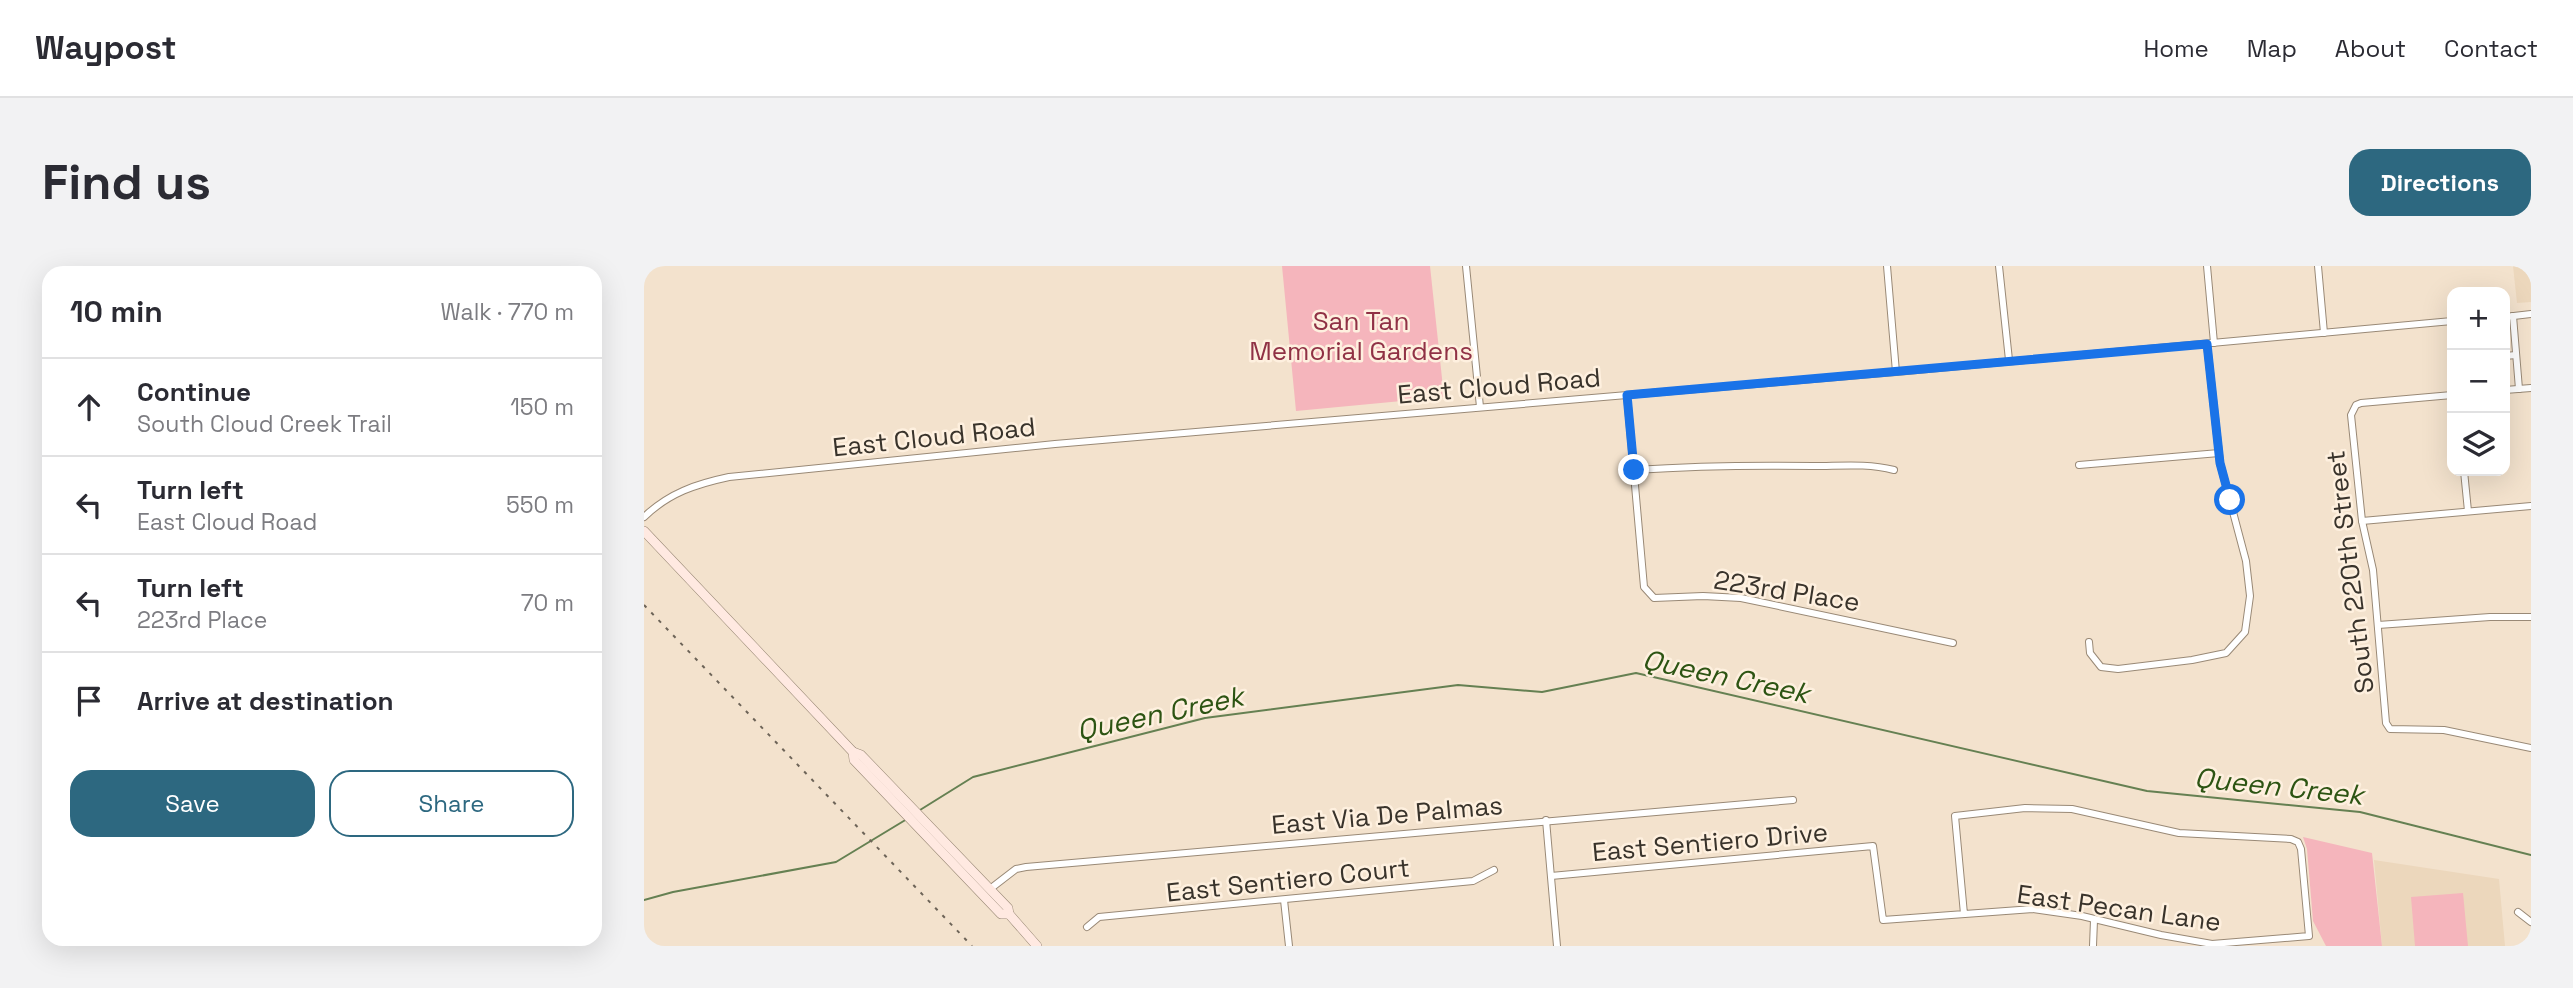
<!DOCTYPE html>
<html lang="en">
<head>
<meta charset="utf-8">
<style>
	:root { --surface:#fff; --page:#f2f2f3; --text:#2b2b33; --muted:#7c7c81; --line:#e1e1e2; --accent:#2d6880 }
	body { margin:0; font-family:"Space Grotesk",sans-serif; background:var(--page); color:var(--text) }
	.controls { position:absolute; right:21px; top:21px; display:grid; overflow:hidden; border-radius:14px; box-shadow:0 7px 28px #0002 }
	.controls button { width:63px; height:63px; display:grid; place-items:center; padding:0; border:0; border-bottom:2px solid var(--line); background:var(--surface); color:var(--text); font:35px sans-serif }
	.stop { position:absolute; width:21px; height:21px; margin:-16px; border:5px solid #1a73e8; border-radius:50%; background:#fff }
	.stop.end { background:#1a73e8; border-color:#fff; box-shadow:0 2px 7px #0008 }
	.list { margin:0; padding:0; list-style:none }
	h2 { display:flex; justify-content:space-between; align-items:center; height:91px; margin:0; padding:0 28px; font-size:30px }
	h2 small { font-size:23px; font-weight:400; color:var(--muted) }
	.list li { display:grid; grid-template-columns:46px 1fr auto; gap:21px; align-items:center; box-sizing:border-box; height:98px; padding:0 28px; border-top:2px solid var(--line) }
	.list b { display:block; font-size:26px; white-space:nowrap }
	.list p { margin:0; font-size:23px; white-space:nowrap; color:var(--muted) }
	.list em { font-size:23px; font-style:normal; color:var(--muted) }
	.actions { display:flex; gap:14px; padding:21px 28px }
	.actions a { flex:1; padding:16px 0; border:2px solid var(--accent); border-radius:21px; text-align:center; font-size:24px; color:var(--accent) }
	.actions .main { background:var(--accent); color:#fff }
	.icon { flex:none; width:38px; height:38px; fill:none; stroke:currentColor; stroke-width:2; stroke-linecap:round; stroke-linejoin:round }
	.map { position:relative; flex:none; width:1887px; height:680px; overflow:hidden; border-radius:21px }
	header { display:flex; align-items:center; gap:42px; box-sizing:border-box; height:98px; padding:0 35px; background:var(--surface); border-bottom:2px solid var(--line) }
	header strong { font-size:33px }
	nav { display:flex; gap:38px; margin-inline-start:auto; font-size:24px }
	.intro { display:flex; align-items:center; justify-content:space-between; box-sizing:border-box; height:168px; padding:0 42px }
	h1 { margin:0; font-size:49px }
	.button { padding:18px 32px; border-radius:21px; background:var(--accent); color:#fff; font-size:24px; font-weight:700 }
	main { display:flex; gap:42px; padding:0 42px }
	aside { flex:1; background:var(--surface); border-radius:21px; box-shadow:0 7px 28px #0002 }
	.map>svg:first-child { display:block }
	.built { fill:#ecd7bc }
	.green { fill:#f5b5bc }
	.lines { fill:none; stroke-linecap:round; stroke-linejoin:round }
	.stream { stroke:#658052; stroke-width:2 }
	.street-casing { stroke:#998976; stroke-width:8 }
	.secondary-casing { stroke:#998976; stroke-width:10 }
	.street { stroke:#fff; stroke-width:6 }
	.secondary { stroke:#ffe9e1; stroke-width:9 }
	.rail { stroke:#6d6458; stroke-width:2; stroke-dasharray:3.5 7; stroke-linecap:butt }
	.route { stroke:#1a73e8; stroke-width:9 }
	.labels { text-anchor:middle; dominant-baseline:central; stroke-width:5; stroke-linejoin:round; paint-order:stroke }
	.park-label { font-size:26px; fill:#903145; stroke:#fef0df }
	.street-label { font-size:26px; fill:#39332b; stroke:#fef0df }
	.water-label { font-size:28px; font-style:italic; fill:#2d5413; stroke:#fef0df }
</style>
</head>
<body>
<header>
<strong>Waypost</strong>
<nav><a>Home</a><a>Map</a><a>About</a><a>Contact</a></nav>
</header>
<div class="intro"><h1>Find us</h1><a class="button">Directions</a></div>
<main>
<aside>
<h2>10 min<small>Walk · 770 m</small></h2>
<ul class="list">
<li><svg class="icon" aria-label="ahead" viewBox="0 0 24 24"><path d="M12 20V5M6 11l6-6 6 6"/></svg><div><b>Continue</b><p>South Cloud Creek Trail</p></div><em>150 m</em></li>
<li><svg class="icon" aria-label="left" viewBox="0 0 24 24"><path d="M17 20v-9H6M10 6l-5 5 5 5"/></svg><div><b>Turn left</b><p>East Cloud Road</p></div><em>550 m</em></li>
<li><svg class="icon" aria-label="left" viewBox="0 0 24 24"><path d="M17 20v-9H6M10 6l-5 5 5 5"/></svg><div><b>Turn left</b><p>223rd Place</p></div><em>70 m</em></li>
<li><svg class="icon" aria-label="arrive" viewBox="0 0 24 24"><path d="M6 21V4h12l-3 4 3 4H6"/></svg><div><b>Arrive at destination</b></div></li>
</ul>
<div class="actions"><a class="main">Save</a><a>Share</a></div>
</aside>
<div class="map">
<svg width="1887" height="680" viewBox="0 0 1887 680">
	<rect width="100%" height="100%" fill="#f3e2cd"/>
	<g class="built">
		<polygon points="1869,0 1887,0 1887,36 1873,37"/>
		<polygon points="1730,594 1855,613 1861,680 1738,680"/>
	</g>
	<g class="green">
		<polygon points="638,0 786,0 800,131 652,145"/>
		<polygon points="1659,571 1728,587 1738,680 1682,680 1669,655 1663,583"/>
		<polygon points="1819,627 1824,680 1771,680 1767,631"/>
	</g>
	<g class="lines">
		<g class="stream">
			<polyline points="276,544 329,511 561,452 814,419 898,426 992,407 1503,525 1716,546 1887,589"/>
			<polyline points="0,634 29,626 192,596 263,553"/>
		</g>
		<g class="street-casing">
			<g id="street">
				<polyline points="822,0 836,141"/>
				<polyline points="1243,0 1252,106"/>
				<polyline points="1355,0 1365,94"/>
				<polyline points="1563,0 1570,77"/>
				<polyline points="1674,0 1680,67"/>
				<polyline points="1869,50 1875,123"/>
				<polyline points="1861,51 1887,48"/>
				<polyline points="1861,90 1872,89"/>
				<polyline points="1861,124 1887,122"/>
				<polyline points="983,129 1000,321 1010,332 1059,330 1097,332 1309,377"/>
				<polyline points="1808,129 1717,137 1712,139 1707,149 1718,255 1729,304 1742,457 1746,463 1800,464 1887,482"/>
				<polyline points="1435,199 1575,187"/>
				<path d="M990 204C1050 200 1109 199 1169 200 1197 200 1222 197 1250 204"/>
				<polyline points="1820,205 1824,245"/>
				<path d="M0 251C25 227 52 218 85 211L411 178 1252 106 1808 55"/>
				<polyline points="1718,255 1887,240"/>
				<polyline points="1734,359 1846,351 1887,351"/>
				<polyline points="1445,376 1446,387 1457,401 1474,403 1548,394 1582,387 1601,366 1606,330 1602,295 1576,197 1563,78"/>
				<polyline points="902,554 913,680"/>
				<polyline points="907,610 1229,580 1239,654 1389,643 1438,650 1517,669 1568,678 1665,670 1657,583 1654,576 1647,573 1535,567 1428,543 1381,542 1311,550 1320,648"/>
				<polyline points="346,623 372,603 382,601 1149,534"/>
				<polyline points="640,634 645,680"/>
				<polyline points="1874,646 1887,656"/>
				<polyline points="443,661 455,651 829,615 850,604"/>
				<polyline points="1449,680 1450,654"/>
			</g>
		</g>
		<g class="secondary-casing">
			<g id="secondary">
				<polyline points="0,265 209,486 210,494 357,648 365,648"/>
				<polyline points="209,486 217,489 364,642 365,648 393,680"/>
			</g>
		</g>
		<use href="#street" class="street"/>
		<use href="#secondary" class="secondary"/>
		<polyline class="rail" points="0,339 328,680"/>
	</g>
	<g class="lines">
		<polyline class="route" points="990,204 983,129 1563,78 1576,197 1586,234"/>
	</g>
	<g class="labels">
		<g class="park-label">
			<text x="717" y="55">San Tan<tspan x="717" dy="30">Memorial Gardens</tspan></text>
		</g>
		<g class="street-label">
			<text transform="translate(855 120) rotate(-5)">East Cloud Road</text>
			<text transform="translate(290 171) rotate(-6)">East Cloud Road</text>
			<text transform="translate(1706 306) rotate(-97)">South 220th Street</text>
			<text transform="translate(1143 325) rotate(9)">223rd Place</text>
			<text transform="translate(743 549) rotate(-5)">East Via De Palmas</text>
			<text transform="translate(1066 576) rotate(-5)">East Sentiero Drive</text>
			<text transform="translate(644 614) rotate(-6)">East Sentiero Court</text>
			<text transform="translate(1475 642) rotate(8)">East Pecan Lane</text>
		</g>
		<g class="water-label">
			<text transform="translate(1082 410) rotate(12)">Queen Creek</text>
			<text transform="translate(516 447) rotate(-12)">Queen Creek</text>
			<text transform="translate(1635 520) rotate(6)">Queen Creek</text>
		</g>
	</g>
</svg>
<div class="controls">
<button>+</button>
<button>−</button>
<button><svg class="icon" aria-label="layers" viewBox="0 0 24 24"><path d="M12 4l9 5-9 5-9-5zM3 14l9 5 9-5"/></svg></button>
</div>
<div class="stop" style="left:1586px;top:234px"></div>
<div class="stop end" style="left:990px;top:204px"></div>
</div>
</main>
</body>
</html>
